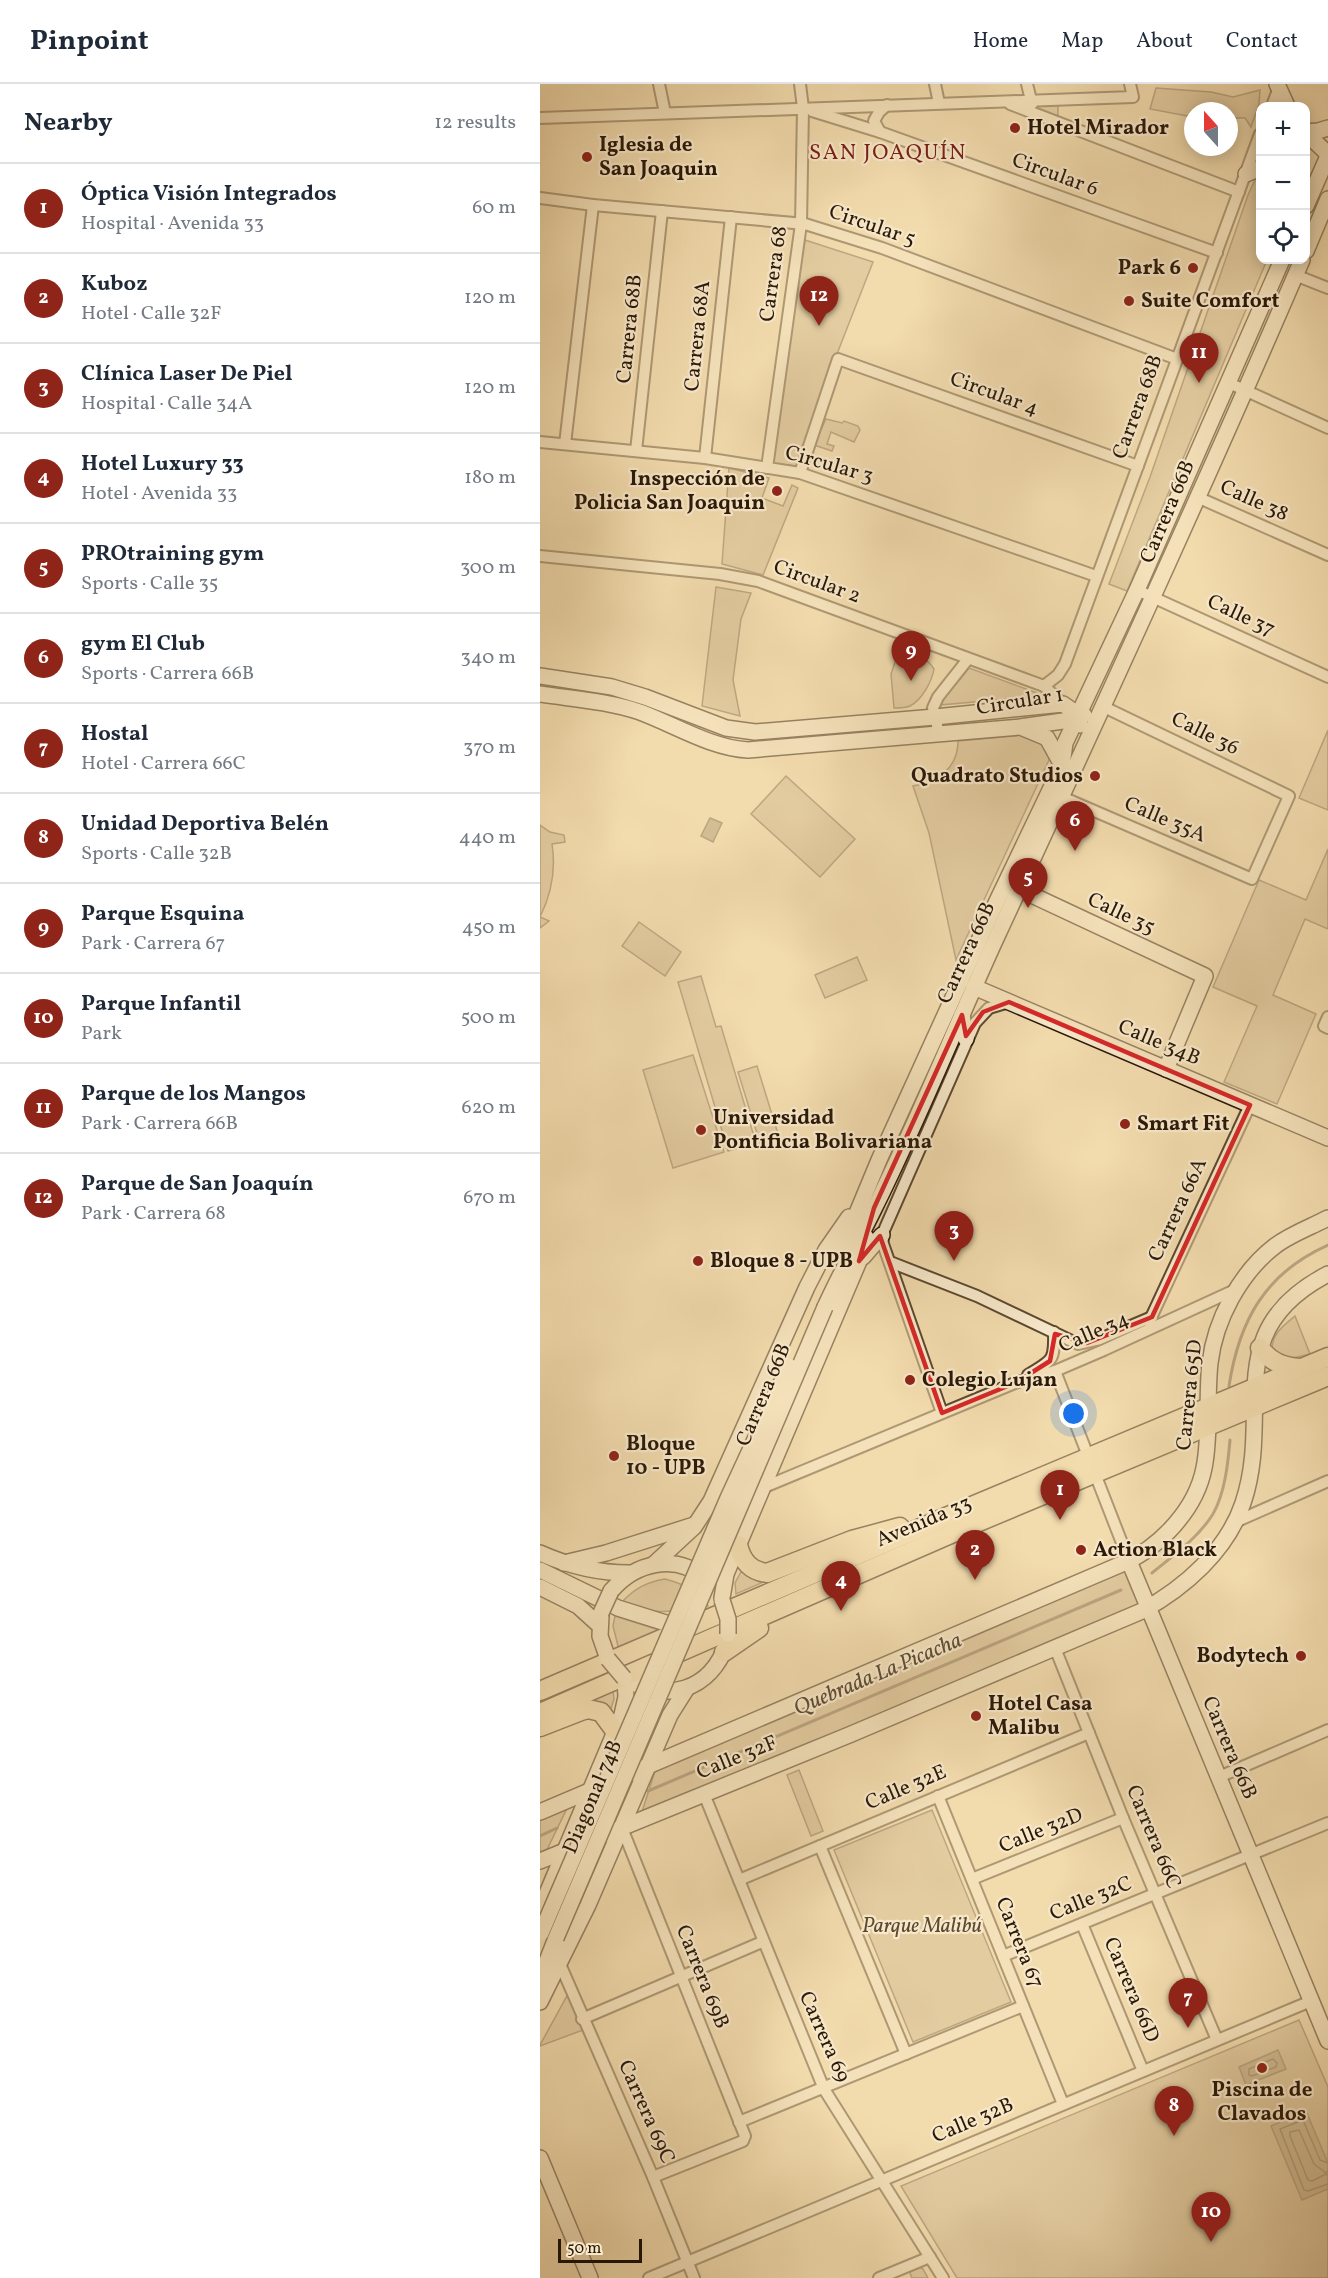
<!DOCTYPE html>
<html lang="en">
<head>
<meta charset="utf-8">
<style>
	:root { --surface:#fff; --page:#f2f2f3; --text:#1f2937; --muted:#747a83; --line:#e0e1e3; --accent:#8f2418 }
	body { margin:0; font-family:Vollkorn,serif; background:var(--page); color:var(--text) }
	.controls { position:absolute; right:18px; top:18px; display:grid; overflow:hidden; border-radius:12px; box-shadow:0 3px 15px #0003 }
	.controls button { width:54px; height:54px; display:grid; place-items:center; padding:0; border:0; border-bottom:2px solid var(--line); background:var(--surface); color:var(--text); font:30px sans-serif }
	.compass { position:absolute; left:644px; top:18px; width:54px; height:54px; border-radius:50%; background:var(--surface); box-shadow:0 3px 15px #0003; rotate:339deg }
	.scale { position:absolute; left:18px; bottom:15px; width:84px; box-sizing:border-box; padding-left:6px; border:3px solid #2a1807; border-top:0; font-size:16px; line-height:21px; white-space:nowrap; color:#2a1807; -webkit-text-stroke:4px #f7e8ca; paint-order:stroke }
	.you { position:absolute; left:534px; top:1330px; width:21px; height:21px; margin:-15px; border:4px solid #fff; border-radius:50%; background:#1a73e8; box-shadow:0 0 0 9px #1a73e833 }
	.badge { display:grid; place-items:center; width:39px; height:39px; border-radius:50%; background:var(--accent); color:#fff; font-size:20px; font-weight:700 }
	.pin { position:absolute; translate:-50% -50px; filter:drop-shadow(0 2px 3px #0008) }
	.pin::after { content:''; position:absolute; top:32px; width:21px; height:18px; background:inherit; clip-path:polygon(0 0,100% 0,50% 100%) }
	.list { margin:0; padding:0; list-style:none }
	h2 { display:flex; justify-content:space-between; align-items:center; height:78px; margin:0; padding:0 24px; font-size:26px }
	h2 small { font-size:20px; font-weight:400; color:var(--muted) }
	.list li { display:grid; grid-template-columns:39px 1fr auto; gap:18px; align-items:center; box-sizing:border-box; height:90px; padding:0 24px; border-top:2px solid var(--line) }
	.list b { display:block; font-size:22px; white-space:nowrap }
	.list p { margin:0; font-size:20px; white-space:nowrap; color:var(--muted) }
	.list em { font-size:20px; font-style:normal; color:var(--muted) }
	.icon { flex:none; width:33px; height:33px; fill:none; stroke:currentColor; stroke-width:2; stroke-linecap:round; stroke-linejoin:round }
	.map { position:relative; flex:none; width:788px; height:2194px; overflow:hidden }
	header { display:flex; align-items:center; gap:36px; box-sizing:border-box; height:84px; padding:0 30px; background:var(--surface); border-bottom:2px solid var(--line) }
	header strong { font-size:28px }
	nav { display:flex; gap:33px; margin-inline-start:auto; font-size:21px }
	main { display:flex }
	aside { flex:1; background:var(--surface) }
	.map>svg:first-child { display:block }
	.green { fill:#d0ba91; stroke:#7d694c; stroke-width:1.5 }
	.water { fill:#ae9975; stroke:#796549; stroke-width:1.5 }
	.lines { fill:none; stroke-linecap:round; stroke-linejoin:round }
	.shore { stroke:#6c583e; stroke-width:1.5 }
	.stream { stroke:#796549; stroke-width:3 }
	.street-casing { stroke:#5c4930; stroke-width:14 }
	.secondary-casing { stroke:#2a1807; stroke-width:18 }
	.primary-casing { stroke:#2a1807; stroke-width:21 }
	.street { stroke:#f7e8ca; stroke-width:10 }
	.secondary { stroke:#f7e8ca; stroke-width:15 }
	.primary { stroke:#f2dbad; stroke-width:18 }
	.secondary-bridge-casing { stroke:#2a1807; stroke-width:18; stroke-linecap:butt }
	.secondary-bridge { stroke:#f7e8ca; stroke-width:15 }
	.marked { fill:none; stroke:#d62828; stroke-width:4.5; stroke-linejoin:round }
	.poi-dot { fill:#8f2418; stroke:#f7e8ca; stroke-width:2 }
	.labels { text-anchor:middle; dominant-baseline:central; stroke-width:4.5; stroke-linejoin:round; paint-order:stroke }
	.poi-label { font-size:21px; font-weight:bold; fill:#2a1807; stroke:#f7e8ca; text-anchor:start }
	.street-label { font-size:21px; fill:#2a1807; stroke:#f7e8ca }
	.park-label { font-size:21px; font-style:italic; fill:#5c4930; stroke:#f7e8ca }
	.neighbourhood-label { font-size:22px; letter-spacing:1.5px; fill:#7a1f14; stroke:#f7e8ca }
	.water-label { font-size:22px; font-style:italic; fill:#5f4c33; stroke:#f7e8ca }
</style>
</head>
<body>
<header>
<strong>Pinpoint</strong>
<nav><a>Home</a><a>Map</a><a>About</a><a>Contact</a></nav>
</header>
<main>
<aside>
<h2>Nearby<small>12 results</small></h2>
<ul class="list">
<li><span class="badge">1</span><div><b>Óptica Visión Integrados</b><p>Hospital · Avenida 33</p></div><em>60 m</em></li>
<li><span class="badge">2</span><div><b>Kuboz</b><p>Hotel · Calle 32F</p></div><em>120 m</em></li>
<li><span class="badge">3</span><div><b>Clínica Laser De Piel</b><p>Hospital · Calle 34A</p></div><em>120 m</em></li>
<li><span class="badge">4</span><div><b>Hotel Luxury 33</b><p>Hotel · Avenida 33</p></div><em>180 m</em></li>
<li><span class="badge">5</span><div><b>PROtraining gym</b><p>Sports · Calle 35</p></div><em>300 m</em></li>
<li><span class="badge">6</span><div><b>gym El Club</b><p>Sports · Carrera 66B</p></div><em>340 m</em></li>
<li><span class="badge">7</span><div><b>Hostal</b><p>Hotel · Carrera 66C</p></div><em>370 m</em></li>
<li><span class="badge">8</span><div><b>Unidad Deportiva Belén</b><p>Sports · Calle 32B</p></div><em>440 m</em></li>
<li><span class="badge">9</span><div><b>Parque Esquina</b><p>Park · Carrera 67</p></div><em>450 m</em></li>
<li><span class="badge">10</span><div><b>Parque Infantil</b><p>Park</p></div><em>500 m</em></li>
<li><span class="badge">11</span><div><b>Parque de los Mangos</b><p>Park · Carrera 66B</p></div><em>620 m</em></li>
<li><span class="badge">12</span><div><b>Parque de San Joaquín</b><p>Park · Carrera 68</p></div><em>670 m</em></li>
</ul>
</aside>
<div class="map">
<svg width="788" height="2194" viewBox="0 0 788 2194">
	<rect width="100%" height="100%" fill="#f2dbad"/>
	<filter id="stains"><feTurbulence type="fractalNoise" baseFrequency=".00333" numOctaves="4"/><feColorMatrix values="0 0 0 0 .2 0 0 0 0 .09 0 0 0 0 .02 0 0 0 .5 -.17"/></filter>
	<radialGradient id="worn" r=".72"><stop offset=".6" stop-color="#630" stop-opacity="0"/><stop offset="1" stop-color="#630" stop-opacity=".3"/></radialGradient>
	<g class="green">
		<polygon points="616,4 671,8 693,13 720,6 719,20 711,43 705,34 689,34 689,27 653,27 653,33 610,25"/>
		<polygon points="518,20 518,36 494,27 493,21"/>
		<polygon points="720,92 720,176 727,176 587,507 569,500 610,393 708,111 715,96"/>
		<polygon points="265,156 333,178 295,275 257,382 230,379"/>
		<polygon points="286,335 302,339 304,337 318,342 320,346 314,358 291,348 287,360 294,362 292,367 274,361"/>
		<polygon points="189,384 229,394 222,414 243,422 252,401 258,404 223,491 182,480"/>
		<polygon points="176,503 211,509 201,535 193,596 200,632 162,622"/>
		<path d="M359 566C373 570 386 572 394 585 392 597 382 616 370 622 366 624 359 624 354 624L351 590Z"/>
		<polygon points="429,584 505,612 399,621"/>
		<polygon points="788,646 788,726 759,714"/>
		<path d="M482 651C495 656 510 659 509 676L416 876 389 749 373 702C398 698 418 684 418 657Z"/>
		<polygon points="246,692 315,755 280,793 211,730"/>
		<path d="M0 741 10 748 24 751 25 758 12 760C16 786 12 809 0 833L9 837 0 844Z"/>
		<polygon points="788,765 788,845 765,835 733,911 776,930 737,1020 684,998 717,922 673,903 719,796 766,816"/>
		<polygon points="99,838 141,868 125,892 82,862"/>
		<polygon points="317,873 327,896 285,914 275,891"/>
		<polygon points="161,892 176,943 181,942 216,1059 188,1067 138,898"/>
		<polygon points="153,971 184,1068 133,1084 103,986"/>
		<polygon points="217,982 239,1053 220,1059 198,988"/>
		<path d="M755 1232 770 1270 749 1275 732 1265C732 1250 744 1241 755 1232Z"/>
		<polygon points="589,1477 608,1524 99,1737 118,1678"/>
		<path d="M202 1486C209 1494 218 1495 228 1496L196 1510 195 1499Z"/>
		<path d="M125 1495C145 1500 155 1507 168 1522 134 1527 115 1533 82 1518 95 1504 107 1498 125 1495Z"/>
		<polygon points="75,1532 119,1546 79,1566 73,1542"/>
		<polygon points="73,1607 74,1615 70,1628 49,1618"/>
		<polygon points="259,1686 283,1747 271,1752 247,1691"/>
		<polygon points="32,1714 2,1776 0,1777 0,1728"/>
		<polygon points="392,1726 471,1918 373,1958 294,1766"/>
		<polygon points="28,1910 43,1946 0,1962 0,1961"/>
		<polygon points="759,1936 788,2003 788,2194 417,2194 361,2102"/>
		<polygon points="379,2183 383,2185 388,2194 372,2194 370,2189 372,2185"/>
	</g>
	<g class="water">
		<polygon points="170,734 182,739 173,758 161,752"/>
		<polygon points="738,1966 746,1985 706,2001 699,1983"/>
		<polygon points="766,2027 788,2079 788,2105 762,2116 731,2042"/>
	</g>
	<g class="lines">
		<g class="shore">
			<polygon points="733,1975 737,1979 736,1983 712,1992 709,1991 709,1985"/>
			<polyline points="788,2079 780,2076 763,2036 740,2045 764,2106 768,2107 788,2100"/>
			<polyline points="788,2087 786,2089 774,2080 759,2046 750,2048 750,2052 768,2096 772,2097 786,2090 788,2092"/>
		</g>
		<g class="stream">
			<path d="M689 1302C699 1237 725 1189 788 1161"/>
			<path d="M612 1489C634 1471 658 1454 673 1430 685 1409 688 1379 690 1356"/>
			<polyline points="108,1707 581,1506"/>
			<polyline points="0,1752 17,1744"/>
		</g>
		<g class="street-casing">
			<g id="street">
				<polyline points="119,0 125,29"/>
				<polyline points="395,0 399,19"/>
				<polyline points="487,0 492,20"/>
				<polyline points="470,20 699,108"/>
				<polyline points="732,22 738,6"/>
				<polyline points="272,27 340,48 677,169"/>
				<polyline points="0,34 593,13 590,0"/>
				<polyline points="340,48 334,37 339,28 347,21"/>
				<polyline points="0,114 53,121 265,140 342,164 637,275"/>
				<polyline points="755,191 788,204"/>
				<polyline points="689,299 788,344"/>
				<polyline points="0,358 165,374 260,389 556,492"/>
				<polyline points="25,360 53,121"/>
				<polyline points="96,367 122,127"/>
				<polyline points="165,374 191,133"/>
				<polyline points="227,384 261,140 263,24 260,0"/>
				<polyline points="260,389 298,275 598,382"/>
				<polyline points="657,413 788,471"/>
				<polyline points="0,472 180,490 218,497 504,602 523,620"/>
				<polyline points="597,506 788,593"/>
				<polyline points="504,602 518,591 525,580 720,50"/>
				<polyline points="399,650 393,624 398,613 428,575"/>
				<polyline points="522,713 712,795 749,712 564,623"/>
				<polyline points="788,933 784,942 788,944"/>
				<polyline points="350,1178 437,1212 538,1260 560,1255 612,1233"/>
				<polyline points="609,1238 710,1021"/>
				<polyline points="515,1287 589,1477"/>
				<path d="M488 1291C512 1276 515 1278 514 1248"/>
				<polyline points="402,1329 343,1160 342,1151 435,939 449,924 469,918"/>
				<polyline points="222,1404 475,1299 515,1287 564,1266 697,1205"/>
				<polyline points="695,1438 788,1397"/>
				<polyline points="515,1564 583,1734 677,1956"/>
				<polyline points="679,1693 788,1646"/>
				<polyline points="164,1710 284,2005 403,2194"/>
				<polyline points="398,1712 523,2020"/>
				<polyline points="82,1744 205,2052 203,2057 113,2093"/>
				<polyline points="280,1762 366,1970"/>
				<polyline points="432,1795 583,1734"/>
				<polyline points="199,1796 549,1649"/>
				<polyline points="542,1840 603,1987"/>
				<polyline points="463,1872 788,1739"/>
				<polyline points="20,1880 113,2093 154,2194"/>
				<polyline points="42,1935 222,1858"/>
				<polyline points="199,2038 483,1922"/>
				<polyline points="109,2194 771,1917"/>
				<polyline points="339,2194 390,2173"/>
			</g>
		</g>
		<g class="secondary-casing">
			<g id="secondary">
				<polyline points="737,0 747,22"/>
				<polyline points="766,48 778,47 788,44"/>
				<polyline points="766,49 788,70"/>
				<polyline points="706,90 720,84"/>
				<polyline points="766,122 788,72"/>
				<polyline points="766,167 788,115"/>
				<polyline points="0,592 72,603 105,613 186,644 215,648 395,633 523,620 533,627 540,641"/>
				<path d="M0 610C33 615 68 617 100 628 135 641 171 664 208 666L480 643 523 637 544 631"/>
				<polyline points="483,644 507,654 522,681"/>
				<polyline points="479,805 665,892 626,985"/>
				<polyline points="434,903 788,1054"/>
				<polyline points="422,931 426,955"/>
				<polyline points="300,1170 339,1076 457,817 522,681 525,659 597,506 742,176"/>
				<polyline points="323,1173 342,1151"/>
				<path d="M285 1223C300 1190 318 1158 334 1125 377 1039 413 949 453 861 558 634 663 406 762 176"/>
				<path d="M0 1469C29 1482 57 1489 89 1489"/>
				<polyline points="589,1477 788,1957"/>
				<polyline points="24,1479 66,1469 154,1441"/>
				<polyline points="114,1480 154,1443 171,1417 267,1203 286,1166 309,1133"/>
				<polyline points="0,1486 78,1524 145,1545"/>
				<polyline points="0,1503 38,1522 59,1541"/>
				<path d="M71 1507C96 1478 136 1469 166 1495"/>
				<polyline points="182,1514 186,1490 319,1177 326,1153"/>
				<polyline points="61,1532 60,1552 68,1575"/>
				<path d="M84 1594C125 1620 171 1607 187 1559"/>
				<path d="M0 1728 584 1479C621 1462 656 1425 664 1384 671 1350 666 1314 670 1279 675 1236 700 1189 735 1162 751 1150 771 1143 788 1134"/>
				<path d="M0 1777 309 1651 602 1527C644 1504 687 1467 703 1419 734 1327 678 1247 788 1190"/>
				<polyline points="0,1826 82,1631 86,1613 85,1595"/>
				<polyline points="0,1895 16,1854"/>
				<polyline points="0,1918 48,1821 130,1631 147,1604"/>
				<polyline points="0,2074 50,2194"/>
			</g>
		</g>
		<g class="primary-casing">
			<g id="primary">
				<path d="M720 1264C731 1278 743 1283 760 1284"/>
				<path d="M198 1461C202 1477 210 1487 227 1489L312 1456 360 1443"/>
				<polyline points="184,1568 219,1544"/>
				<polyline points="0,1607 420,1427 788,1273"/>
				<polyline points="0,1629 429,1442 788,1292"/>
				<polyline points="0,1643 41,1627 48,1625 61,1628 75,1647"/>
			</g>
		</g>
		<use href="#street" class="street"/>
		<use href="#secondary" class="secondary"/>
		<use href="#primary" class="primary"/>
		<g class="secondary-bridge-casing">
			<g id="secondary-bridge">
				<polyline points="182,1516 188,1535 188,1550"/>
				<polyline points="61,1529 71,1507"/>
				<polyline points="68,1575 84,1594"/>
				<polyline points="1,1849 188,1414 249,1282"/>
				<polyline points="16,1854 285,1223"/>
			</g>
		</g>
		<use href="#secondary-bridge" class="secondary-bridge"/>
	</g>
	<path d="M0 0H788V2194H0ZM469 918 710 1021 612 1233 547 1259 515 1250 510 1277 475 1299 402 1329 340 1152 319 1177 334 1124 422 931 426 952 443 928Z" fill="#f2dbad" fill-opacity=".55" fill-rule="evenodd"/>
	<path class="marked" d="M469 918 710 1021 612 1233 547 1259 515 1250 510 1277 475 1299 402 1329 340 1152 319 1177 334 1124 422 931 426 952 443 928Z"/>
	<g class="poi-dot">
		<circle cx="475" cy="44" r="6"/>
		<circle cx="47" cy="73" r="6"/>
		<circle cx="653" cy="184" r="6"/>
		<circle cx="589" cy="217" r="6"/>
		<circle cx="237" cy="407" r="6"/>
		<circle cx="555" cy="692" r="6"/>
		<circle cx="585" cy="1040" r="6"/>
		<circle cx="161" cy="1046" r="6"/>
		<circle cx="158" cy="1177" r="6"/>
		<circle cx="370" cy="1296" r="6"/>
		<circle cx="74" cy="1372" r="6"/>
		<circle cx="541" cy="1466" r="6"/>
		<circle cx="761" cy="1572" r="6"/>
		<circle cx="436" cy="1632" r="6"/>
		<circle cx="722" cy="1984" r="6"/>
	</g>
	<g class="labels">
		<g class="poi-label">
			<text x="487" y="44">Hotel Mirador</text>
			<text x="59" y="61">Iglesia de<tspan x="59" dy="24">San Joaquin</tspan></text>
			<text x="641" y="184" text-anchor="end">Park 6</text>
			<text x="601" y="217">Suite Comfort</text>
			<text x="225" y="395" text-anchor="end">Inspección de<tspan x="225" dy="24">Policia San Joaquin</tspan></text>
			<text x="543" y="692" text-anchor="end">Quadrato Studios</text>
			<text x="173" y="1034">Universidad<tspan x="173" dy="24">Pontificia Bolivariana</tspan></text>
			<text x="597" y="1040">Smart Fit</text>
			<text x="170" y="1177">Bloque 8 - UPB</text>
			<text x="382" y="1296">Colegio Lujan</text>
			<text x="86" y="1360">Bloque<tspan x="86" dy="24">10 - UPB</tspan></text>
			<text x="553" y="1466">Action Black</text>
			<text x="749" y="1572" text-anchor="end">Bodytech</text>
			<text x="448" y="1620">Hotel Casa<tspan x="448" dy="24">Malibu</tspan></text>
			<text x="722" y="2006" text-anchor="middle">Piscina de<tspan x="722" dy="24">Clavados</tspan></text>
		</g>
		<g class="street-label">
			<text transform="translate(515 91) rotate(20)">Circular 6</text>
			<text transform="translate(332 142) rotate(19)">Circular 5</text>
			<text transform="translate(234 190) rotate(-82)">Carrera 68</text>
			<text transform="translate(90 245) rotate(-84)">Carrera 68B</text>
			<text transform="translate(158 252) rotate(-84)">Carrera 68A</text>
			<text transform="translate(454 310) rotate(20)">Circular 4</text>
			<text transform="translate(598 323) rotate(-70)">Carrera 68B</text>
			<text transform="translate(289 381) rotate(16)">Circular 3</text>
			<text transform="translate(714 417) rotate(24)">Calle 38</text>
			<text transform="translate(628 428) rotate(-67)">Carrera 66B</text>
			<text transform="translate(277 498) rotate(20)">Circular 2</text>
			<text transform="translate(701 532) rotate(25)">Calle 37</text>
			<text transform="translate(480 618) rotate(-9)">Circular 1</text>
			<text transform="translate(665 650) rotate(26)">Calle 36</text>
			<text transform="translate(625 736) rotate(23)">Calle 35A</text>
			<text transform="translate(581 830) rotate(25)">Calle 35</text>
			<text transform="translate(427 869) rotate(-65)">Carrera 66B</text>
			<text transform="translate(619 959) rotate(23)">Calle 34B</text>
			<text transform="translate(638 1126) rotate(-65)">Carrera 66A</text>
			<text transform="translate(554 1249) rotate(-23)">Calle 34</text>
			<text transform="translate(224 1311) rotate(-67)">Carrera 66B</text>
			<text transform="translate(650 1311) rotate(-84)">Carrera 65D</text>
			<text transform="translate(384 1438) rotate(-23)">Avenida 33</text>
			<text transform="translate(689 1664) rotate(67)">Carrera 66B</text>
			<text transform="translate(197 1674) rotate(-22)">Calle 32F</text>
			<text transform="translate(366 1704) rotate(-23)">Calle 32E</text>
			<text transform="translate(53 1713) rotate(-67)">Diagonal 74B</text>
			<text transform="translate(501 1747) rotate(-22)">Calle 32D</text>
			<text transform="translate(613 1753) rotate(67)">Carrera 66C</text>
			<text transform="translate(551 1815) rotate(-22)">Calle 32C</text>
			<text transform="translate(479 1859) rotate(68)">Carrera 67</text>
			<text transform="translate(162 1893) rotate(68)">Carrera 69B</text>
			<text transform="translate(591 1906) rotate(67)">Carrera 66D</text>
			<text transform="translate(284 1953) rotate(66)">Carrera 69</text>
			<text transform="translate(106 2028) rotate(66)">Carrera 69C</text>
			<text transform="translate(433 2037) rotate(-23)">Calle 32B</text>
		</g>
		<g class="park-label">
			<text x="382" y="1842">Parque Malibú</text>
		</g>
		<g class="neighbourhood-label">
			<text x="348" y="69">SAN JOAQUÍN</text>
		</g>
		<g class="water-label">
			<text transform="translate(338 1591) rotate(-23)">Quebrada La Picacha</text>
		</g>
	</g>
	<rect width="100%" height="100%" filter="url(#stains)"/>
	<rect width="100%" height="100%" fill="url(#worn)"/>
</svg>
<div class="controls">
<button>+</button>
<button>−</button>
<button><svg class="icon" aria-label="locate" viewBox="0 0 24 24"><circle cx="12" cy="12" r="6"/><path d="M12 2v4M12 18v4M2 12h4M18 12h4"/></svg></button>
</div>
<svg class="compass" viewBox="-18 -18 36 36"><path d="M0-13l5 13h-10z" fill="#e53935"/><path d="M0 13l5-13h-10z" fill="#747a83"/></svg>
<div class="scale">50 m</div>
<div class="you"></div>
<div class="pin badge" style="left:520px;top:1436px">1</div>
<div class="pin badge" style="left:435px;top:1496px">2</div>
<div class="pin badge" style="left:414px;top:1177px">3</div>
<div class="pin badge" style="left:301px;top:1527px">4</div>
<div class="pin badge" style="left:488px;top:824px">5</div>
<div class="pin badge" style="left:535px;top:767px">6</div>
<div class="pin badge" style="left:648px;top:1944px">7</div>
<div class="pin badge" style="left:634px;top:2052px">8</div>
<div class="pin badge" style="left:371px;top:597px">9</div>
<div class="pin badge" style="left:671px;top:2158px">10</div>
<div class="pin badge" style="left:659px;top:299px">11</div>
<div class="pin badge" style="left:279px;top:242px">12</div>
</div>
</main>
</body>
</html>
